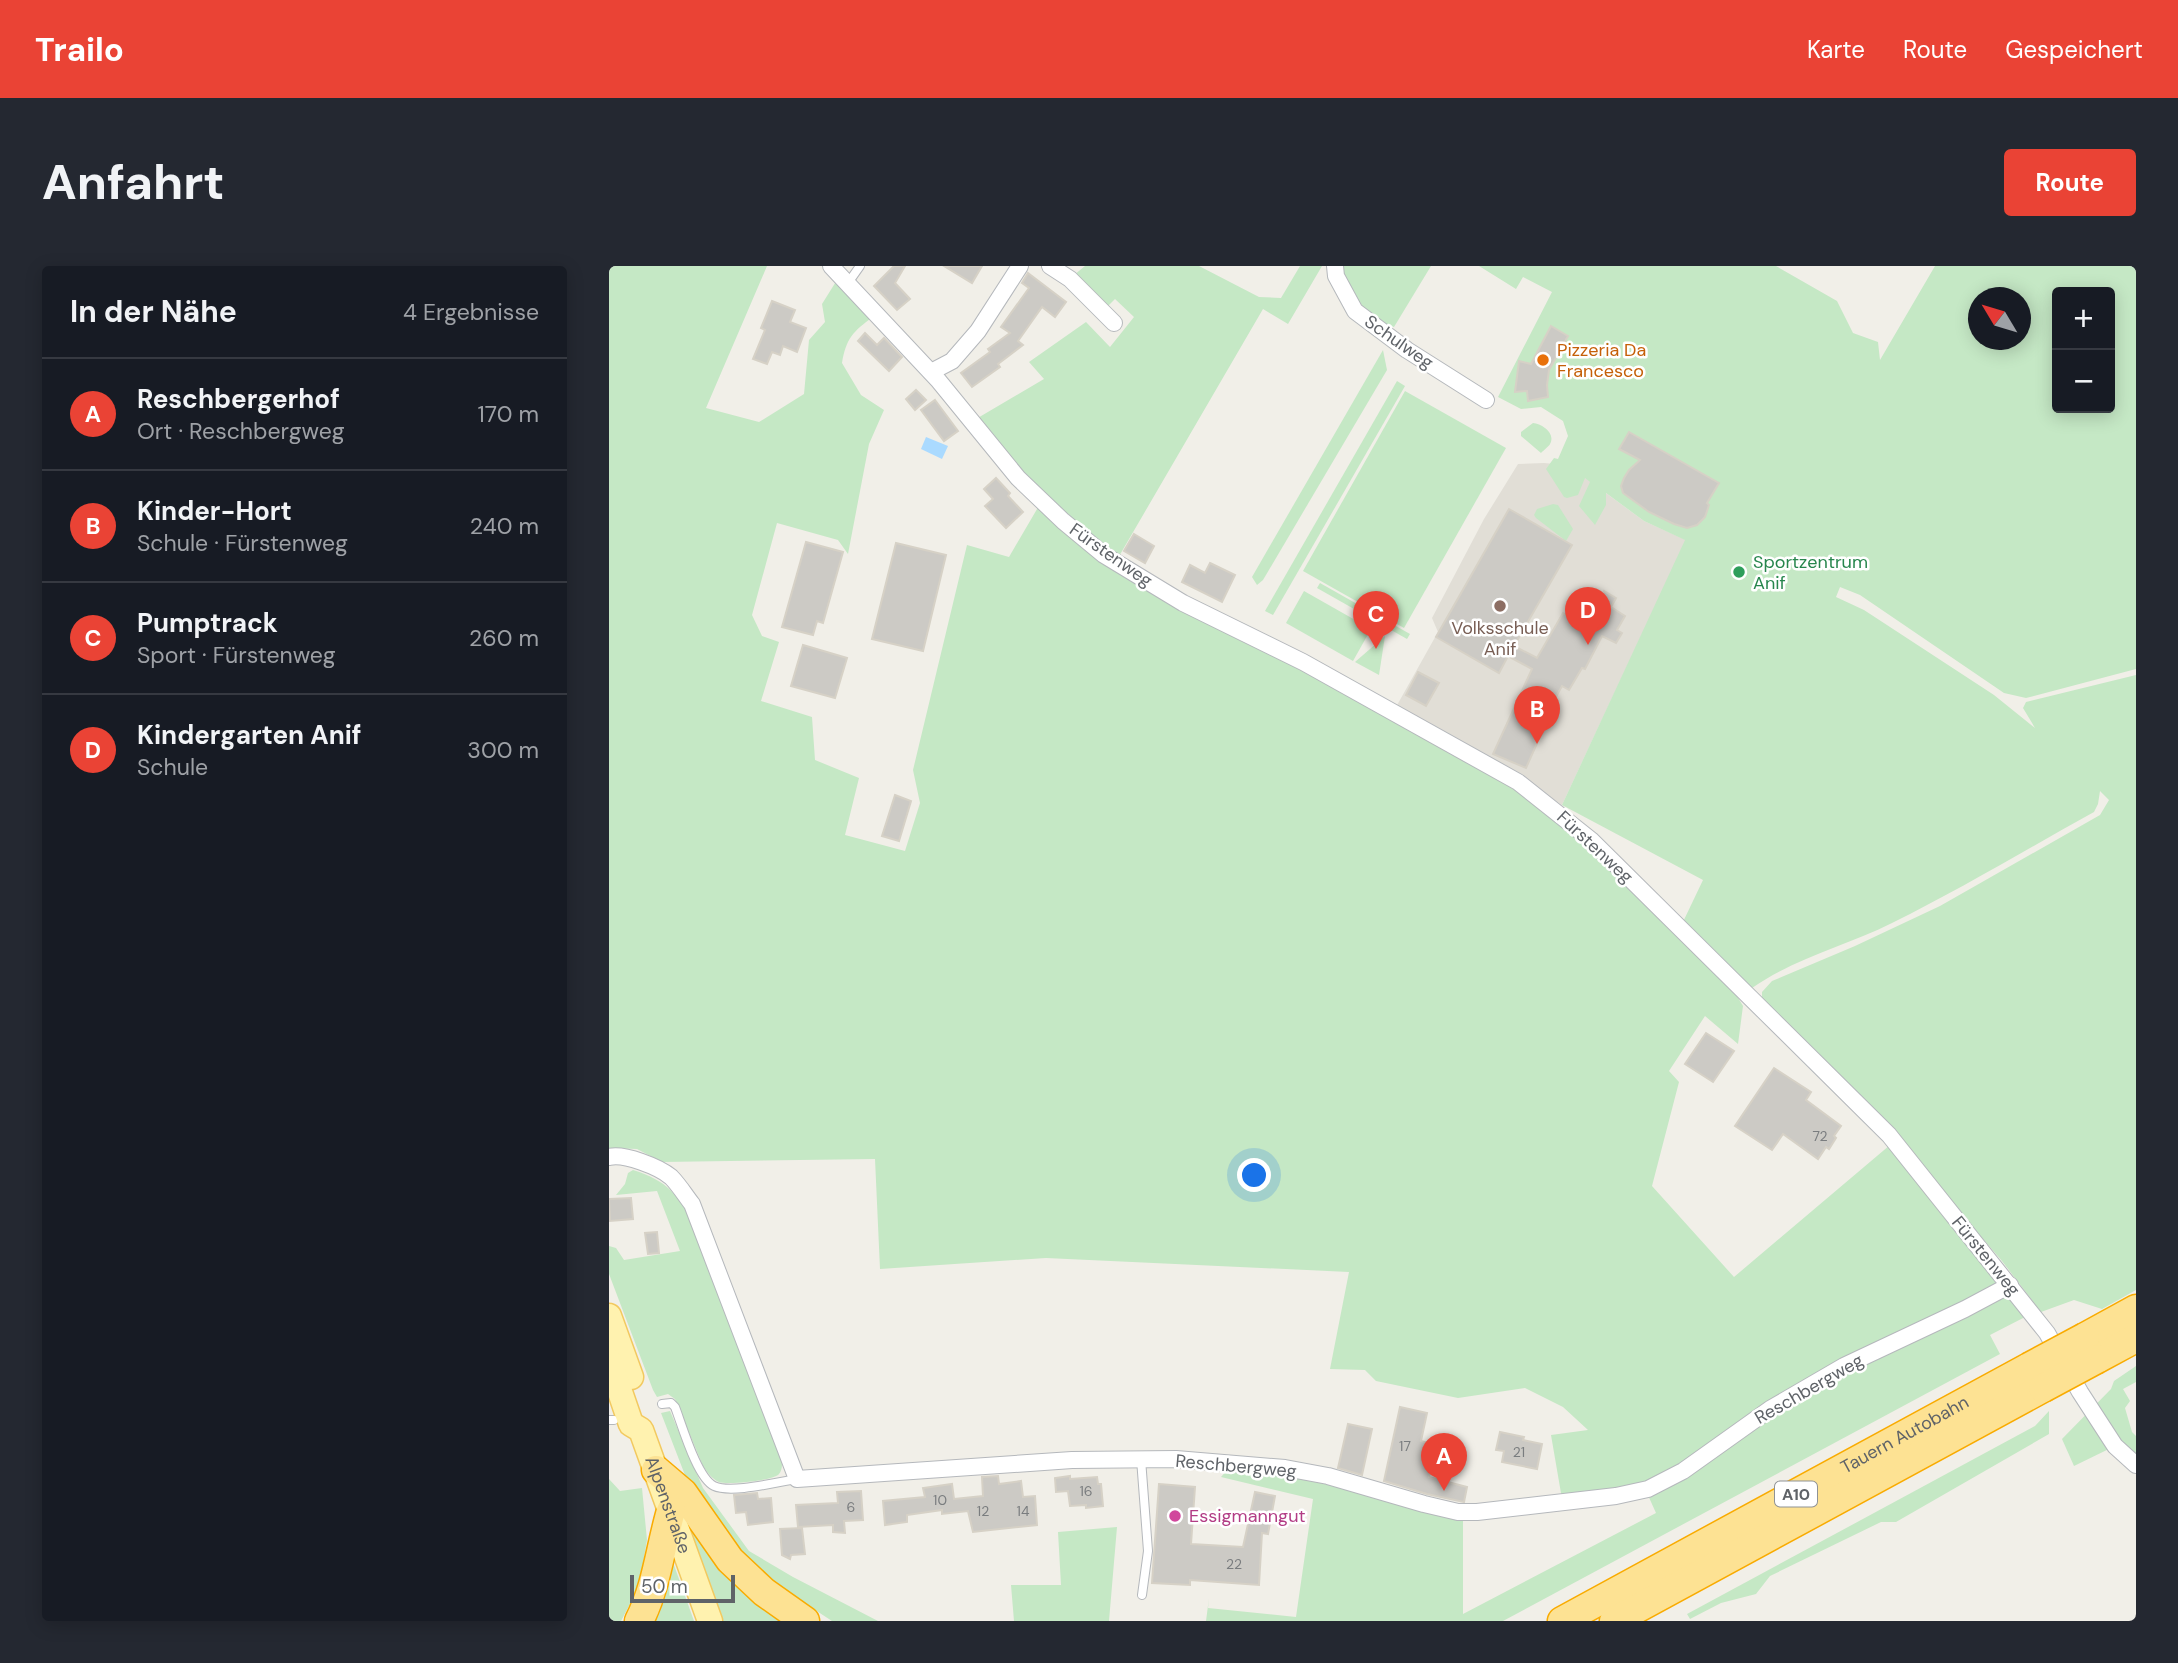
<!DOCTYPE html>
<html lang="de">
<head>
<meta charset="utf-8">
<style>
	:root { --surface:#171b24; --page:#242831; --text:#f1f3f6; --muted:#9ea1a6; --line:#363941; --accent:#ea4335 }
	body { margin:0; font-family:"DM Sans",sans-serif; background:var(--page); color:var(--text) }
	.controls { position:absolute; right:21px; top:21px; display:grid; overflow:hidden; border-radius:7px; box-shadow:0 4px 18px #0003 }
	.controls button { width:63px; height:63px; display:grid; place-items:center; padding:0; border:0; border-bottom:2px solid var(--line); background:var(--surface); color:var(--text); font:35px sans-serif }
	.compass { position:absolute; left:1359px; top:21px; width:63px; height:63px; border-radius:50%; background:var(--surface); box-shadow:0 4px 18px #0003; rotate:308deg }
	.scale { position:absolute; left:21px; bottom:18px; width:105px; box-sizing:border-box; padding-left:7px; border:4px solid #5f6368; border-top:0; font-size:19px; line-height:24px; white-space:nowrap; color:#5f6368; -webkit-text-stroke:5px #fff; paint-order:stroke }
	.you { position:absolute; left:646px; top:910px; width:24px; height:24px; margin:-18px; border:5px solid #fff; border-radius:50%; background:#1a73e8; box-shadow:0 0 0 10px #1a73e833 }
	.badge { display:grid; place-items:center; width:46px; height:46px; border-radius:50%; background:var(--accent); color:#fff; font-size:23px; font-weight:700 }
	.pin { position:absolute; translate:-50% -58px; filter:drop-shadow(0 2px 4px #0008) }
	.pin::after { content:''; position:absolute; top:37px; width:24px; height:21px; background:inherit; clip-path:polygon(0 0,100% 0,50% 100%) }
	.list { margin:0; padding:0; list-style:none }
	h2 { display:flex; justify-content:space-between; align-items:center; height:91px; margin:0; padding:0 28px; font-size:30px }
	h2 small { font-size:23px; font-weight:400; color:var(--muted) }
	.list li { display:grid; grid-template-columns:46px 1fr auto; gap:21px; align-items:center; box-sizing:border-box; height:112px; padding:0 28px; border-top:2px solid var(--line) }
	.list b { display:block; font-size:26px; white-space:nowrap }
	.list p { margin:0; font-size:23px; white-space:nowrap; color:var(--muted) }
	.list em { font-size:23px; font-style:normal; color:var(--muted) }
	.map { position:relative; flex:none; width:1527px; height:1355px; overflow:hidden; border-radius:7px }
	header { display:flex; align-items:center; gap:42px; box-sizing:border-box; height:98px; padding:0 35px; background:var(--accent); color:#fff }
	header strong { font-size:33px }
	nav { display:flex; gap:38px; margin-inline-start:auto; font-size:24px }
	.intro { display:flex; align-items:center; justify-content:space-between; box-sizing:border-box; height:168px; padding:0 42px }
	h1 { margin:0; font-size:49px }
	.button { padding:18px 32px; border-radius:7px; background:var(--accent); color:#fff; font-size:24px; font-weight:700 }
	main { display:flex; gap:42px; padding:0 42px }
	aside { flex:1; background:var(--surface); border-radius:7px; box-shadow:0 4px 18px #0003 }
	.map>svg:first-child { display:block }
	.education { fill:#e1ded6 }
	.green { fill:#c5e8c5; fill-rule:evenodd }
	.water { fill:#aadaff }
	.building { fill:#cccac5; stroke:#d6d1c6; stroke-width:2 }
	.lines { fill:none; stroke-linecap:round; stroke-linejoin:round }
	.service-casing { stroke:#b5b8bc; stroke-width:10 }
	.minor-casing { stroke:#b5b8bc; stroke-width:18 }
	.primary-casing { stroke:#f2c960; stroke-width:27 }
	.motorway-casing { stroke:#f9ab00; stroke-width:31 }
	.service { stroke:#fff; stroke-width:8 }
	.minor { stroke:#fff; stroke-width:16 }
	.primary { stroke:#fff2af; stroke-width:24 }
	.motorway { stroke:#fde293; stroke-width:28 }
	.motorway-bridge-casing { stroke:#f9ab00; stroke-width:31; stroke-linecap:butt }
	.motorway-bridge { stroke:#fde293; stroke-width:28 }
	.food-dot { fill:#e8710a; stroke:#fff; stroke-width:2.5 }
	.leisure-dot { fill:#2e9e5b; stroke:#fff; stroke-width:2.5 }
	.education-dot { fill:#8d6e63; stroke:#fff; stroke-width:2.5 }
	.hotel-dot { fill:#d1479c; stroke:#fff; stroke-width:2.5 }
	.labels { text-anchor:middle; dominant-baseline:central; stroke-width:5; stroke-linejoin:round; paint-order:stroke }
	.number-label { font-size:14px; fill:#7a7d7f }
	.shield { fill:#fff; stroke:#8f9295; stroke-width:2 }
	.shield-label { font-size:16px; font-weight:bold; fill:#5f6368 }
	.street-label { font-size:18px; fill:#5f6368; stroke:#fff }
	.food-label { font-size:18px; fill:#c56008; stroke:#fff; text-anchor:start }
	.leisure-label { font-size:18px; fill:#27864d; stroke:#fff; text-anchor:start }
	.education-label { font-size:18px; fill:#785e54; stroke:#fff }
	.hotel-label { font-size:18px; fill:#b23c85; stroke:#fff; text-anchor:start }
</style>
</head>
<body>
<header>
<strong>Trailo</strong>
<nav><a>Karte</a><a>Route</a><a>Gespeichert</a></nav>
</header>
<div class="intro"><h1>Anfahrt</h1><a class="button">Route</a></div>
<main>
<aside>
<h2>In der Nähe<small>4 Ergebnisse</small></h2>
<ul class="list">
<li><span class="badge">A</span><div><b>Reschbergerhof</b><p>Ort · Reschbergweg</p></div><em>170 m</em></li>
<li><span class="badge">B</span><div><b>Kinder-Hort</b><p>Schule · Fürstenweg</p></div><em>240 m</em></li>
<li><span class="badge">C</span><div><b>Pumptrack</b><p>Sport · Fürstenweg</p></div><em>260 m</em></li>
<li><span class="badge">D</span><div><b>Kindergarten Anif</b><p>Schule</p></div><em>300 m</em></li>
</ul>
</aside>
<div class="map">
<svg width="1527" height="1355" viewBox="0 0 1527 1355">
	<rect width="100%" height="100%" fill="#f1efe8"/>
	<polygon class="education" points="935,197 946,198 975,211 1035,255 1077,274 953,539 926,521 787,441 829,366 823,352 875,253 909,198"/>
	<g class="green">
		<path d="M0 0H158L97 142 150 156 195 128 200 74 216 56 213 38 228 14 264 51C244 65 237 73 233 97L252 129 275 144 260 178 239 288 229 274 168 257 143 349 153 370 170 376 152 435 203 451 206 494 250 512 236 569 296 585 311 537 304 504 358 279 400 291 431 238 464 269 915 526 957 558 1120 717 1134 740 1129 778 1096 750 1060 805 1070 816 1043 920 1125 1011 1281 879 1388 1015 1380 1024 1090 1190 1034 1220 953 1233 942 1169 979 1164 954 1141 916 1122 849 1132 767 1115 756 1104 721 1103 740 1006 437 992 271 1003 266 893 53 896 28 883 0 882Z"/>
		<polygon points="476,0 590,0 650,31 672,32 691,0 713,0 679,58 654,43 509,292 467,258 418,212 367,153 435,113 420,96 477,56 501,81 525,51 506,33 498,41 465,9"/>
		<path d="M732 0H822L785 61C757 57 741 23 732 0Z"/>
		<path d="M870 0H1167L1228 35 1244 67 1269 76 1271 94 1326 0H1527V403L1417 432 1395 427 1251 329 1231 321 1227 331 1255 344 1385 429 1426 462 1414 442 1417 436 1527 409V1024L1493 1043 1465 1034 1432 1046 1393 995 1287 872 1153 738V726L1163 715 1246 680 1331 640 1491 549 1500 534 1491 525 1489 538 1485 546C1418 583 1352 623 1283 657 1237 680 1186 692 1143 722L1130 717 1073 658 1094 614 953 539 1076 274 1035 255 997 227V239L986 259 970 240 981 216 976 212 969 229 958 232 955 231 937 203 945 192 949 193 959 170 954 155 932 141 912 143 889 131 943 26 914 11 907 23ZM1448 26H1501V142H1448ZM1370 32H1412V74H1370Z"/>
		<polygon points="774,84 778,104 654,314 648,319 643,311"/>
		<polygon points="788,115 796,120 664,349 656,345"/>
		<polygon points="796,125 897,182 795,362 694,305"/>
		<path d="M924 157C933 158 947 167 941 178 941 179 933 186 932 187L912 170V166Z"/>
		<polygon points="944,238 949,239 964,263 957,275 927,252 925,249 928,243"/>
		<polygon points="711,317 801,368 798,373 708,322"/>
		<polygon points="695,325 762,363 744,395 677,357"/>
		<polygon points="776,370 770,409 746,396"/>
		<path d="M24 904C59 915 68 928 86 959L167 1176C170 1185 177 1199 170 1208 164 1215 118 1219 110 1216 103 1213 98 1206 94 1200L66 1133 59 1128 48 1131 44 1124 0 1008V980L7 982 15 994 71 985 48 925 7 929 16 918 19 907Z"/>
		<polygon points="1398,1028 1418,1050 1381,1069 1391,1088 894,1355 597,1355 600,1332 599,1342 687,1351 704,1233 612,1211 619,1203 698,1211 854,1251 854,1348 1047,1247 1038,1227 1224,1109"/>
		<polygon points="1527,1100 1527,1116 1514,1123 1521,1135 1516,1142 1523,1166 1527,1170 1527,1196 1506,1180 1465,1200 1453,1173 1502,1123 1505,1115"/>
		<polygon points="61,1145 94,1222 140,1285 184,1311 269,1355 223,1355 165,1317 110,1266 81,1222 52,1147"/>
		<polygon points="1440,1145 1440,1168 1287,1256 1272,1256 1161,1310 1147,1328 1112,1337 1081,1353 1078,1348 1426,1160"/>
		<polygon points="0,1213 11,1225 33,1222 38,1274 30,1321 12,1355 0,1355"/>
		<polygon points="75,1247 184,1355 113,1355"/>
		<polygon points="508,1261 500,1355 405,1355 402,1319 452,1319 449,1266"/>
		<polygon points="61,1288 85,1355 39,1355"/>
	</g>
	<polygon class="water" points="317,171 339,180 333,193 312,183"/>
	<g class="building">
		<polygon points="285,0 296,0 286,17 301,33 288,44 265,20"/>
		<polygon points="335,0 373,0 363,17"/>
		<polygon points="419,7 457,36 446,51 433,41 409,75 414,79 389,98 391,101 363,121 352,107 381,86 379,83 401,67 392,61 420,22 413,17"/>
		<polygon points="163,35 186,44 181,56 197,62 188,86 174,80 171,89 163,86 158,98 144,93 156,64 152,62"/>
		<polygon points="942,60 959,70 940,104 938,119 939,131 919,135 918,125 906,126 910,95 922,98"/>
		<polygon points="256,67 268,79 275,72 293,91 280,105 249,75"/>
		<polygon points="307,124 317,134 306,144 297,133"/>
		<polygon points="326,134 349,165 335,175 312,144"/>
		<polygon points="1020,166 1110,217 1098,237 1100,239 1096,251 1088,259 1078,262 1065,258 1040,246 1014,227 1012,220 1015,212 1020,204 1031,194 1010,183"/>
		<polygon points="387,212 401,227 399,230 414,246 397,262 376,240 384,233 375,223"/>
		<polygon points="900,243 963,279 905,380 928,392 954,347 961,351 976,326 990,334 995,325 1007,332 1002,341 1016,350 1008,364 1013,367 1007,377 993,370 976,403 973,402 960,424 953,420 938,447 941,448 917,502 884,488 923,403 899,390 890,407 827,371"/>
		<polygon points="525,268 545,280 536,297 515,285"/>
		<polygon points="197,276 234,286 214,357 208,355 204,369 173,361"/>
		<polygon points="287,277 337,289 314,385 263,373"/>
		<polygon points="601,297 626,309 613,336 573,316 581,299 596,307"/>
		<polygon points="194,379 238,392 226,432 182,420"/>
		<polygon points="809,406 830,417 817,440 797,429"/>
		<polygon points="286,529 302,535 290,575 273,570"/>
		<polygon points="1097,767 1125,785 1104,816 1076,798"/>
		<polygon points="1165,802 1202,826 1197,834 1232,860 1225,870 1227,872 1220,883 1217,881 1209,893 1174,868 1163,884 1126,860"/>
		<polygon points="22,932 24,953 1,955 0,933"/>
		<polygon points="48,966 50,987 39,988 36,967"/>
		<polygon points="791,1141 818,1147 812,1175 827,1179 820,1211 858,1221 855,1236 818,1228 775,1215"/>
		<polygon points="739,1158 763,1163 753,1209 729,1202"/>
		<polygon points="891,1166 915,1171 914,1174 933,1178 928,1203 893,1196 895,1185 887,1184"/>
		<polygon points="389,1210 390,1218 412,1215 414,1231 426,1230 428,1259 364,1266 359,1245 333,1248 333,1244 298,1249 298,1256 276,1259 274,1235 316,1231 314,1222 343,1218 345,1233 374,1230 373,1211"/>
		<polygon points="461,1210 461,1213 488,1211 489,1218 492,1218 494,1240 477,1242 477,1239 461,1240 459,1225 447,1226 446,1212"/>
		<polygon points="550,1218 586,1221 582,1278 634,1281 646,1226 666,1230 659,1268 653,1267 650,1319 581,1314 581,1319 543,1317"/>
		<polygon points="252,1225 254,1254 235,1255 236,1267 224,1266 224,1259 189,1261 187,1239 229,1237 228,1226"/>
		<polygon points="148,1227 149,1233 162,1232 164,1256 139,1259 137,1246 127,1247 125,1229"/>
		<polygon points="193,1262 196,1288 182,1289 181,1293 173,1289 171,1263"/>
	</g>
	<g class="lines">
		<g class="service-casing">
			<g id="service">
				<polyline points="239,17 251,0"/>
				<path d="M53 1138 62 1137 66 1141C73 1159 88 1212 105 1220 122 1228 168 1216 188 1213"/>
				<polyline points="0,1154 5,1154"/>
				<polyline points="532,1193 539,1285 533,1329"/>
			</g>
		</g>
		<g class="minor-casing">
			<g id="minor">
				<polyline points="222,0 329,114 409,212 454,255 495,289 574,337 694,396 909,516 982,574 1280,869 1438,1067 1471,1126 1506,1180 1527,1199"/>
				<polyline points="441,0 461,13 505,57"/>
				<polyline points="726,0 727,10 746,45 798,84 877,134"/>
				<polyline points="322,106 343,95 369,65 411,0"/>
				<path d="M0 891C15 887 50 901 62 911 70 919 76 929 83 938L188 1213 463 1194 567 1193 676 1202 719 1210 815 1238 849 1246H868L1007 1230 1039 1223 1074 1205 1161 1143 1235 1100 1356 1043 1401 1019"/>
			</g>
		</g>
		<g class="primary-casing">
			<g id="primary">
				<polyline points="0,1050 22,1111"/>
				<path id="s1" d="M0 1094 22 1158 32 1164 101 1355"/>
			</g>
		</g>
		<g class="motorway-casing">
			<g id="motorway">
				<polyline points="1476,1071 1527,1043"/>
				<polyline points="1488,1093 1527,1072"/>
				<polyline points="47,1204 74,1227 121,1294 155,1326 196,1355"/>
				<path d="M30 1355C48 1320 51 1282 62 1245"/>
				<path id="s2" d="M953 1355 1420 1101"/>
				<polyline points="1005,1355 1434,1122"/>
			</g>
		</g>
		<use href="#service" class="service"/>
		<use href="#minor" class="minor"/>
		<use href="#primary" class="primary"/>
		<use href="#motorway" class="motorway"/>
		<g class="motorway-bridge-casing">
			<g id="motorway-bridge">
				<polyline points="1420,1101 1476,1071"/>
				<polyline points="1434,1122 1488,1093"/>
			</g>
		</g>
		<use href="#motorway-bridge" class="motorway-bridge"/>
	</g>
	<circle class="food-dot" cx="934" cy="94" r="7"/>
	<circle class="leisure-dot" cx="1130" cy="306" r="7"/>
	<circle class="education-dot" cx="891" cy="340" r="7"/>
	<circle class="hotel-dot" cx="566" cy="1250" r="7"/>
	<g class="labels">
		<g class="number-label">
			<text x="1211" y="870">72</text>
			<text x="796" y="1180">17</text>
			<text x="910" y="1186">21</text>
			<text x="477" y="1225">16</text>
			<text x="331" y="1234">10</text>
			<text x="242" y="1241">6</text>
			<text x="374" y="1245">12</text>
			<text x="414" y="1245">14</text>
			<text x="625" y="1298">22</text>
		</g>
		<rect class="shield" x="1166" y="1215.5" width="42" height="25" rx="5"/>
		<g class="shield-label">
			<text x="1187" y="1228">A10</text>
		</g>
		<g class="street-label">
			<text transform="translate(790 76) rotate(35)">Schulweg</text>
			<text transform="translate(502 289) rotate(35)">Fürstenweg</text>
			<text transform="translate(986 581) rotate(43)">Fürstenweg</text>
			<text transform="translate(1377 990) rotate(51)">Fürstenweg</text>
			<text transform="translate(1200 1123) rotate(-30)">Reschbergweg</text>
			<text stroke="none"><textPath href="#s2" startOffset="390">Tauern Autobahn</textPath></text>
			<text transform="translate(627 1200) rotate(5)">Reschbergweg</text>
			<text stroke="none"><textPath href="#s1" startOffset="159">Alpenstraße</textPath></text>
		</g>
		<g class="food-label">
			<text x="948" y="84">Pizzeria Da<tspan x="948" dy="21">Francesco</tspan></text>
		</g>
		<g class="leisure-label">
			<text x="1144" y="296">Sportzentrum<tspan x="1144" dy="21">Anif</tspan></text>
		</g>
		<g class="education-label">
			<text x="891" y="362">Volksschule<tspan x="891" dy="21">Anif</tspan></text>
		</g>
		<g class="hotel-label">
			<text x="580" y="1250">Essigmanngut</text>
		</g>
	</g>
</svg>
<div class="controls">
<button>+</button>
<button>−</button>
</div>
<svg class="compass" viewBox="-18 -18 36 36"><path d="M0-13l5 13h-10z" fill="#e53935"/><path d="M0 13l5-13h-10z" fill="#9ea1a6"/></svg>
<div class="scale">50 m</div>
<div class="you"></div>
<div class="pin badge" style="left:835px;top:1225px">A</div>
<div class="pin badge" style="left:928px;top:478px">B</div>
<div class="pin badge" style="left:767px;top:383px">C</div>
<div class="pin badge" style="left:979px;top:379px">D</div>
</div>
</main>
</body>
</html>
